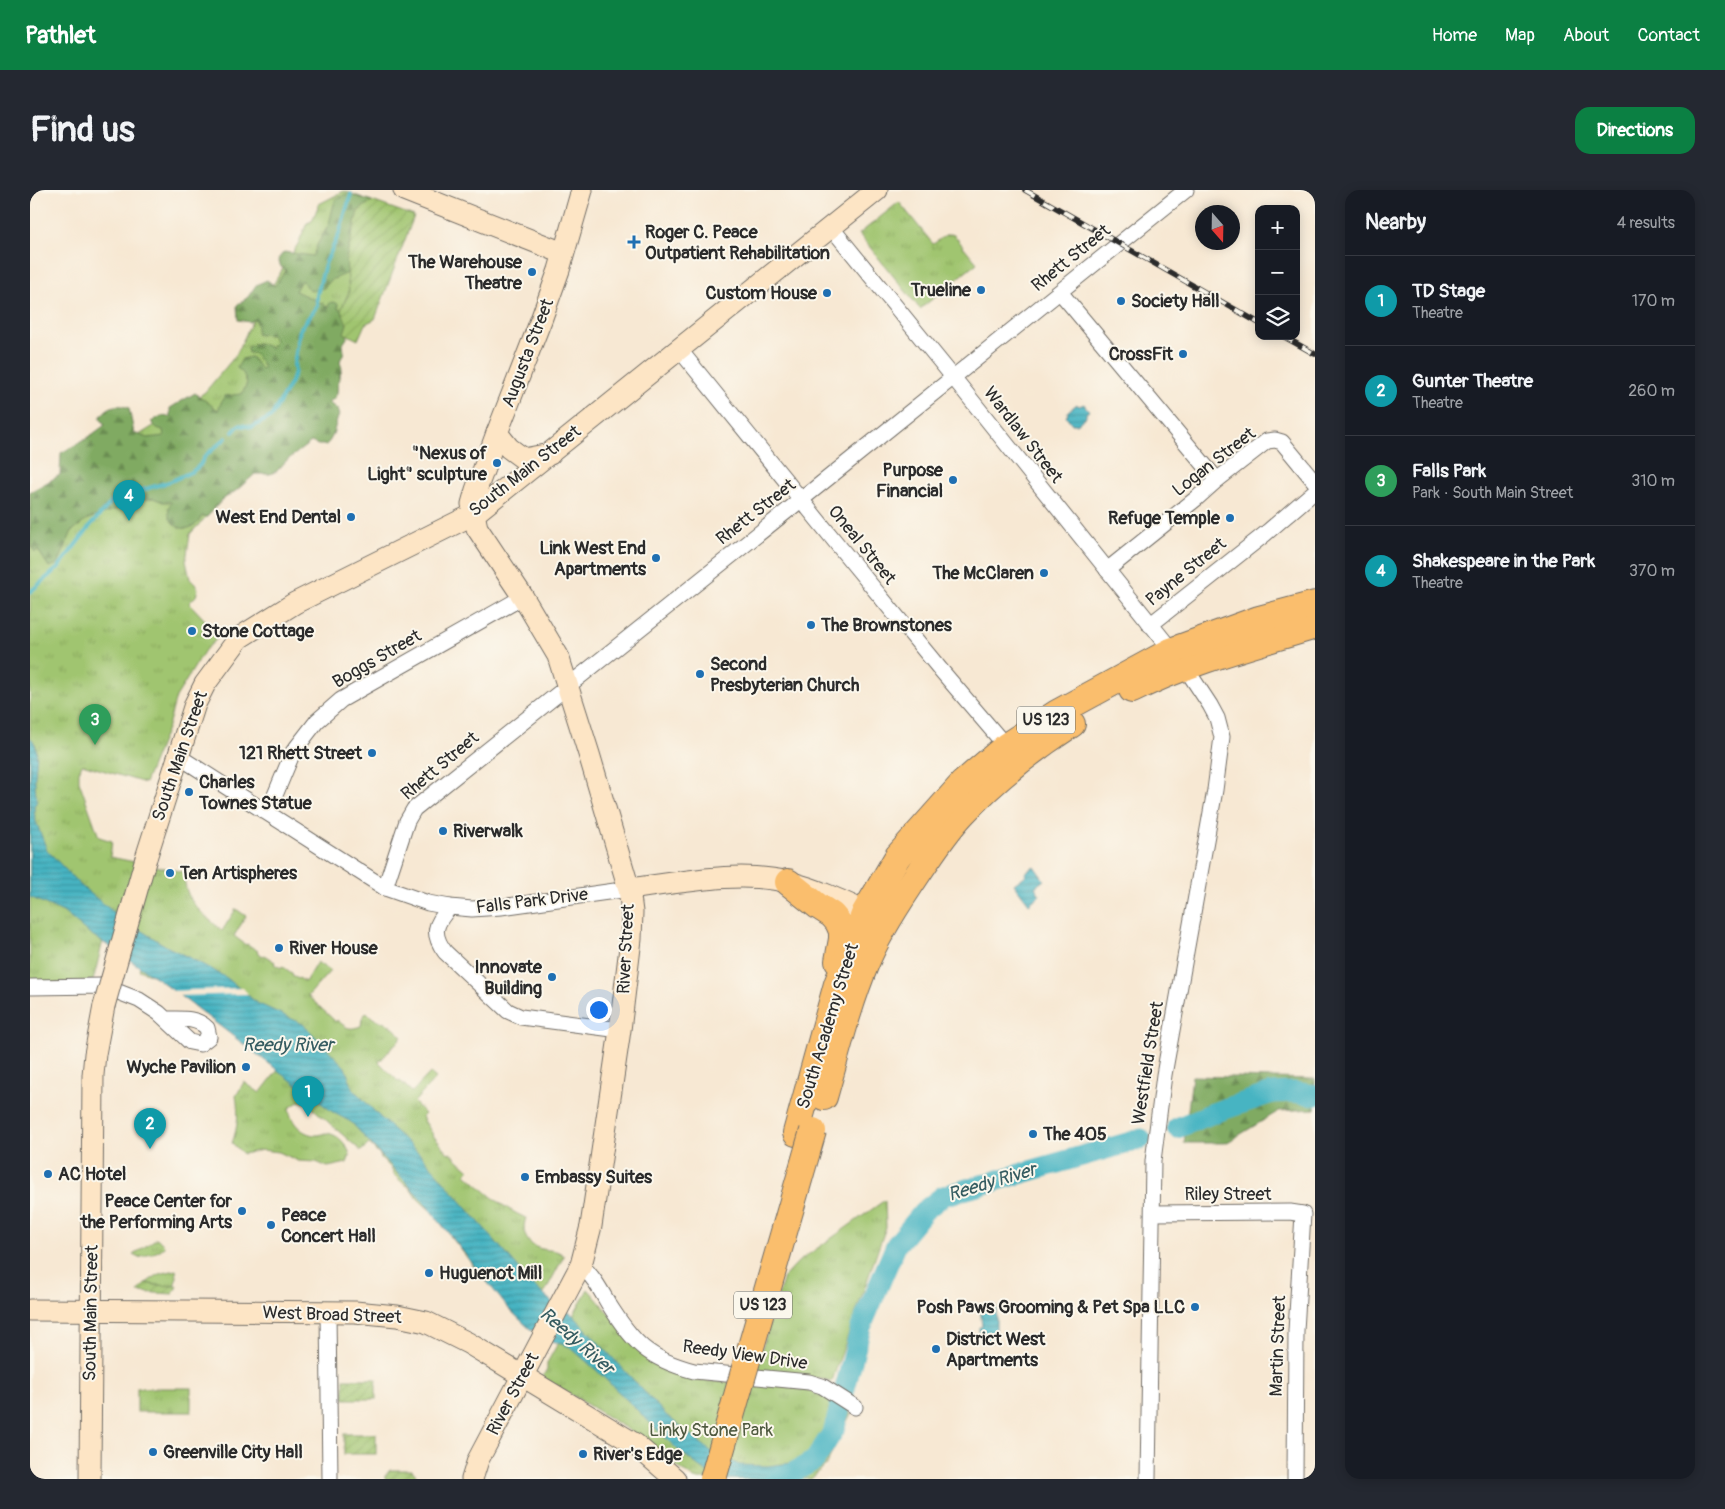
<!DOCTYPE html>
<html lang="en">
<head>
<meta charset="utf-8">
<style>
	:root { --surface:#171b24; --page:#242831; --text:#f1f3f6; --muted:#9ea1a6; --line:#363941; --accent:#0b8043 }
	body { margin:0; font-family:Pangolin,sans-serif; background:var(--page); color:var(--text) }
	.controls { position:absolute; right:15px; top:15px; display:grid; overflow:hidden; border-radius:10px; box-shadow:0 2px 12px #0003 }
	.controls button { width:45px; height:45px; display:grid; place-items:center; padding:0; border:0; border-bottom:1px solid var(--line); background:var(--surface); color:var(--text); font:25px sans-serif }
	.compass { position:absolute; left:1165px; top:15px; width:45px; height:45px; border-radius:50%; background:var(--surface); box-shadow:0 2px 12px #0003; rotate:160deg }
	.you { position:absolute; left:568px; top:819px; width:18px; height:18px; margin:-12px; border:4px solid #fff; border-radius:50%; background:#1a73e8; box-shadow:0 0 0 8px #1a73e833 }
	.badge { display:grid; place-items:center; width:32px; height:32px; border-radius:50%; background:var(--accent); color:#fff; font-size:16px; font-weight:700 }
	.pin { position:absolute; translate:-50% -41px; filter:drop-shadow(0 1px 2px #0008) }
	.pin::after { content:''; position:absolute; top:26px; width:18px; height:15px; background:inherit; clip-path:polygon(0 0,100% 0,50% 100%) }
	.list { margin:0; padding:0; list-style:none }
	h2 { display:flex; justify-content:space-between; align-items:center; height:65px; margin:0; padding:0 20px; font-size:21px }
	h2 small { font-size:16px; font-weight:400; color:var(--muted) }
	.list li { display:grid; grid-template-columns:32px 1fr auto; gap:15px; align-items:center; box-sizing:border-box; height:90px; padding:0 20px; border-top:1px solid var(--line) }
	.list b { display:block; font-size:19px; white-space:nowrap }
	.list p { margin:0; font-size:16px; white-space:nowrap; color:var(--muted) }
	.list em { font-size:16px; font-style:normal; color:var(--muted) }
	.icon { flex:none; width:28px; height:28px; fill:none; stroke:currentColor; stroke-width:2; stroke-linecap:round; stroke-linejoin:round }
	.map { position:relative; flex:none; width:1285px; height:1289px; overflow:hidden; border-radius:15px }
	header { display:flex; align-items:center; gap:30px; box-sizing:border-box; height:70px; padding:0 25px; background:var(--accent); color:#fff }
	header strong { font-size:24px }
	nav { display:flex; gap:28px; margin-inline-start:auto; font-size:18px }
	.intro { display:flex; align-items:center; justify-content:space-between; box-sizing:border-box; height:120px; padding:0 30px }
	h1 { margin:0; font-size:35px }
	.button { padding:12px 22px; border-radius:15px; background:var(--accent); color:#fff; font-size:18px; font-weight:700 }
	main { display:flex; gap:30px; padding:0 30px }
	aside { flex:1; background:var(--surface); border-radius:15px; box-shadow:0 2px 12px #0003 }
	.map>svg:first-child { display:block }
	.grass { fill:url(#grass-tufts); stroke:#66784d }
	.forest { fill:url(#forest-firs); stroke:#566a46 }
	.garden { fill:url(#garden-furrows); stroke:#66784d }
	.water { fill:url(#water-rules); stroke:#387076 }
	.pier { fill:#f7e8d3 }
	.lines { fill:none; stroke-linecap:round; stroke-linejoin:round }
	.stream { stroke:#46b4c2; stroke-width:4 }
	.river { stroke:#46b4c2; stroke-width:21 }
	.street-casing { stroke:#726d66; stroke-width:17 }
	.secondary-casing { stroke:#726d66; stroke-width:23 }
	.highway-casing { stroke:#726d66; stroke-width:28 }
	.street { stroke:#fff; stroke-width:15 }
	.secondary { stroke:#fde5c5; stroke-width:21 }
	.highway { stroke:#fabe6d; stroke-width:26 }
	.rail-casing { stroke:#2b2b2b; stroke-width:5.5 }
	.rail { stroke:#fbf7ec; stroke-width:4; stroke-dasharray:11; stroke-linecap:butt }
	.secondary-bridge-casing { stroke:#726d66; stroke-width:23; stroke-linecap:butt }
	.highway-bridge-casing { stroke:#726d66; stroke-width:28; stroke-linecap:butt }
	.secondary-bridge { stroke:#fde5c5; stroke-width:21 }
	.highway-bridge { stroke:#fabe6d; stroke-width:26 }
	.poi-dot { fill:#1f6fb2; stroke:#fbf7ec; stroke-width:2 }
	.labels { text-anchor:middle; dominant-baseline:central; stroke-width:4; stroke-linejoin:round; paint-order:stroke }
	.shield { fill:#fbf7ec; stroke:#696865; stroke-width:1 }
	.shield-label { font-size:16px; font-weight:bold; fill:#2b2b2b }
	.poi-label { font-size:18px; font-weight:bold; fill:#2b2b2b; stroke:#fbf7ec; text-anchor:start }
	.street-label { font-size:18px; fill:#2b2b2b; stroke:#fbf7ec }
	.park-label { font-size:18px; fill:#4e593f; stroke:#fbf7ec }
	.water-label { font-size:19px; font-style:italic; fill:#345b60; stroke:#fbf7ec }
</style>
</head>
<body>
<header>
<strong>Pathlet</strong>
<nav><a>Home</a><a>Map</a><a>About</a><a>Contact</a></nav>
</header>
<div class="intro"><h1>Find us</h1><a class="button">Directions</a></div>
<main>
<div class="map">
<svg width="1285" height="1289" viewBox="0 0 1285 1289">
	<defs>
		<pattern id="grass-tufts" width="24" height="20" patternUnits="userSpaceOnUse" patternTransform="scale(1.25)"><rect width="24" height="20" fill="#a0c56f"/><path d="M3 7l-1-3M5 7V3M7 7l1-3M15 17l-1-3M17 17v-4M19 17l1-3" fill="none" stroke="#8aa960"/></pattern>
		<pattern id="forest-firs" width="22" height="20" patternUnits="userSpaceOnUse" patternTransform="scale(1.25)"><rect width="22" height="20" fill="#80aa62"/><path d="M5 1l3.5 6h-7zM16 11l3.5 6h-7z" fill="#698b51"/></pattern>
		<pattern id="garden-furrows" width="10" height="10" patternUnits="userSpaceOnUse" patternTransform="scale(1.25)"><rect width="10" height="10" fill="#a0c56f"/><path d="M-1 1l2-2M0 10L10 0M9 11l2-2" fill="none" stroke="#8aa960"/></pattern>
		<pattern id="water-rules" width="6" height="5" patternUnits="userSpaceOnUse" patternTransform="scale(1.25)"><rect width="6" height="5" fill="#46b4c2"/><path d="M0 2.5h6" fill="none" stroke="#3b939e"/></pattern>
	</defs>
	<rect width="100%" height="100%" fill="#fbf7ec"/>
	<filter id="ink" filterUnits="userSpaceOnUse"><feTurbulence type="fractalNoise" baseFrequency=".02" numOctaves="2"/><feDisplacementMap in="SourceGraphic" scale="10" xChannelSelector="R" yChannelSelector="G"/><feConvolveMatrix kernelMatrix="1 2 1 2 8 2 1 2 1" color-interpolation-filters="sRGB"/></filter>
	<filter id="wash" filterUnits="userSpaceOnUse"><feTurbulence type="fractalNoise" baseFrequency=".0096" numOctaves="4" result="noise"/><feDisplacementMap in="SourceGraphic" scale="20" xChannelSelector="R" yChannelSelector="G"/><feGaussianBlur stdDeviation="1.12" result="paint"/><feColorMatrix in="noise" values="0 0 0 0 0 0 0 0 0 0 0 0 0 0 0 0 0 1.4 0 .05"/><feComposite in="paint" operator="in"/></filter>
	<g filter="url(#wash)">
		<rect width="100%" height="100%" fill="#f7e8d3"/>
		<g class="grass">
			<path d="M314 1 342 11 328 21 318 83 319 102 311 120 213 294 192 310 160 344 156 371 160 389 166 395 168 399 166 406 159 413 190 446 175 460 146 507 138 536 115 593 52 574 49 582V591L69 647 82 651 80 667 154 682C154 713 172 722 192 741L206 719 216 726 204 746 216 755 217 754 228 761 227 762 233 766 234 765 245 772 244 774 251 778 252 776 263 784 262 785 268 789 269 788 275 792 287 772 300 781 278 806 306 832 307 830C318 839 319 840 331 836L332 828 337 822C346 833 349 829 359 835 364 837 368 843 372 847L349 872 368 891 369 890 382 902 400 883 406 888 384 912 395 924 392 927 405 948 418 963 419 962 439 980 436 984C455 1001 472 1018 496 1028 491 1041 496 1056 512 1059 521 1061 527 1059 534 1066L497 1136 482 1117 451 1086 419 1044 415 1034 388 1009 378 996 374 994 364 985 361 978 351 968 349 963 346 962 344 958 339 954 331 961 278 914 270 911 259 918C260 932 273 946 288 945 291 945 293 943 296 943 308 944 317 954 320 965L317 973 298 977 286 972 268 971 249 962 232 960 213 964 202 953C208 937 209 923 206 906L214 892 230 903 248 880 125 786 109 780 110 775 74 747 63 791 0 795V337L83 261 148 221 175 202 206 165 228 119 268 54 277 33 282 31 289 14Z"/>
			<path d="M869 12 903 54C910 50 916 41 924 45L947 73 890 119 829 44Z"/>
			<polygon points="855,1010 856,1037 802,1191 775,1186 725,1181 754,1087 768,1072"/>
			<polygon points="127,1048 135,1056 129,1061 109,1068 103,1065"/>
			<polygon points="146,1080 147,1087 144,1096 125,1095 116,1093 129,1084"/>
			<polygon points="558,1099 617,1167 664,1190 752,1196 793,1204 821,1223 796,1275 781,1289 664,1289 605,1244 516,1189 513,1186 517,1180 517,1173"/>
			<rect x="107" y="1198" width="54" height="24"/>
		</g>
		<g class="forest">
			<path d="M316 4 342 11 328 22 316 69 318 83 301 90 294 98 281 101 271 90 265 101 294 114 298 118 299 113 304 112 308 114V118L315 123 318 139 317 148 313 154 314 162 310 171 312 179 309 187 307 203 304 209 298 212 307 219 309 225C304 236 305 247 296 255H288L281 252 256 271 247 281 240 284H225L207 300 192 310 177 327 172 326C160 351 130 334 141 312H133L123 308 113 310 58 329 42 341 28 374 19 377 8 360 5 362 0 355V302L30 285 31 263 56 249 75 235 70 228C77 216 87 213 99 218L104 243 117 248 134 246 133 240 127 238 121 232 131 226 140 227V218L165 203 188 220 194 206 212 204 217 193 213 183 207 178 212 169 221 167 231 179 234 177 224 163H218L217 157 229 153 242 158 245 150 241 145 227 144V136L225 129 219 132 208 130 207 115 218 107 226 95 237 90 245 96 256 80 251 77 248 69 254 62 283 66 287 55 299 34 305 10Z"/>
			<polygon points="1162,886 1285,889 1285,919 1249,921 1196,953 1154,953"/>
		</g>
		<g class="garden">
			<polygon points="342,11 384,26 345,129 335,134 328,150 314,143 317,134 311,120 319,102 316,69 328,21"/>
			<polygon points="116,1093 125,1095 147,1096 143,1104 108,1102"/>
			<rect x="314" y="1189" width="32" height="20"/>
			<rect x="314" y="1244" width="32" height="20"/>
			<polygon points="360,1280 382,1280 387,1286 387,1289 355,1289 355,1286"/>
		</g>
		<g class="water">
			<polygon points="1047,214 1049,216 1054,214 1059,221 1056,223 1056,227 1047,234 1042,234 1036,226 1038,224 1037,222"/>
			<path d="M0 547C12 558 4 577 5 591 5 597 6 605 7 611L4 616 5 629 17 660 50 695 92 729 138 757 168 772 197 788 227 813 273 834 315 877 323 899 351 928 393 967 503 1095 522 1112 543 1125 636 1225 682 1262 709 1275 737 1276 785 1270 778 1284 770 1289H687L684 1288 648 1260 565 1179 540 1157 519 1150 500 1139 478 1118 393 1011 321 932 304 923 128 789 56 741 33 722 0 707Z"/>
			<polygon points="1004,676 1014,690 1005,697 1010,705 999,714 984,694 996,685 995,683"/>
			<polygon points="954,1114 966,1116 966,1146 964,1146 963,1152 951,1152 951,1145 949,1145 949,1137 952,1137 950,1116 954,1116"/>
		</g>
		<polygon class="pier" points="213,798 218,804 146,806 139,801"/>
		<g class="lines">
			<g class="stream">
				<polyline points="203,242 209,235 222,237 241,227 260,194 265,182 264,174 270,139 287,116 287,105 291,89 295,74 309,44 321,4"/>
				<polyline points="0,402 28,378 60,336 85,308 139,292 163,281 170,275 175,266 196,248"/>
			</g>
			<g class="river">
				<polyline points="1147,938 1183,923 1242,903 1263,902 1285,905"/>
				<polyline points="745,1289 759,1285 785,1270 804,1240 831,1137 866,1055 895,1020 913,1006 1111,949"/>
			</g>
		</g>
	</g>
	<g filter="url(#ink)">
		<g class="lines">
			<g class="street-casing">
				<g id="street">
					<polyline points="801,37 923,187 1155,477 1180,515 1187,528 1192,547 1185,600 1134,885 1123,971 1118,1289"/>
					<polyline points="1030,102 1187,290"/>
					<polyline points="649,159 812,360 910,479 980,561"/>
					<polyline points="1077,380 1167,308 1187,290 1237,251 1245,250 1252,252 1285,292"/>
					<polyline points="1120,435 1235,344 1285,301"/>
					<polyline points="148,566 355,698 398,713 420,717 442,719 471,717 599,699"/>
					<polyline points="238,622 263,562 287,531 311,510 493,407"/>
					<polyline points="355,698 377,631 384,619 772,309 1156,0"/>
					<path d="M420 717C405 734 401 743 415 762L478 821 491 827 590 840"/>
					<path d="M0 797 73 796 109 810 129 823 160 852 170 854 179 847 177 838C167 827 150 829 136 829"/>
					<polyline points="1123,1023 1260,1022 1273,1024 1266,1141 1265,1289"/>
					<path d="M551 1075C563 1086 570 1099 578 1113 603 1153 618 1169 664 1181L779 1192 792 1196 825 1217"/>
					<polyline points="298,1122 300,1289"/>
				</g>
			</g>
			<g class="secondary-casing">
				<g id="secondary">
					<polyline points="374,0 533,63"/>
					<polyline points="467,243 479,258 494,269 520,264"/>
					<polyline points="116,668 165,514 175,494 209,448 265,413 444,324 847,0"/>
					<path d="M599 699C649 693 708 680 758 692 791 700 820 715 850 729"/>
					<polyline points="0,1120 325,1122 367,1126 396,1132 438,1153 605,1254 645,1289"/>
					<polyline points="60,1289 63,885 65,864 74,816"/>
					<polyline points="442,1289 448,1270 551,1075 561,1036 590,840 601,749 602,722 599,699 559,564 528,466 493,407 447,338 442,314 446,300 467,243 511,130 529,80 552,0"/>
				</g>
			</g>
			<g class="highway-casing">
				<g id="highway">
					<path d="M1102 500C1160 471 1223 455 1285 436"/>
					<polyline points="758,692 788,716 802,725 808,732 812,741 812,749 808,771"/>
					<path d="M794 907C807 862 818 816 836 773 847 746 863 721 879 697 896 672 912 645 933 623 965 589 1003 559 1042 534"/>
					<polyline points="766,943 807,794 835,722 868,666 933,593 976,556 1027,523 1141,461 1229,429 1285,414"/>
				</g>
			</g>
			<use href="#street" class="street"/>
			<use href="#secondary" class="secondary"/>
			<use href="#highway" class="highway"/>
			<g class="rail-casing">
				<g id="rail">
					<polyline points="995,0 1229,133"/>
					<polyline points="1253,146 1285,164"/>
				</g>
			</g>
			<use href="#rail" class="rail"/>
			<g class="secondary-bridge-casing">
				<polyline id="secondary-bridge" points="74,816 116,668"/>
			</g>
			<g class="highway-bridge-casing">
				<polyline id="highway-bridge" points="683,1289 783,941"/>
			</g>
			<use href="#secondary-bridge" class="secondary-bridge"/>
			<use href="#highway-bridge" class="highway-bridge"/>
		</g>
	</g>
	<g class="poi-dot">
		<path d="M601.5 44.5h5v5h5v5h-5v5h-5v-5h-5v-5h5z"/>
		<circle cx="502" cy="82" r="5"/>
		<circle cx="951" cy="100" r="5"/>
		<circle cx="797" cy="103" r="5"/>
		<circle cx="1091" cy="111" r="5"/>
		<circle cx="1153" cy="164" r="5"/>
		<circle cx="467" cy="273" r="5"/>
		<circle cx="923" cy="290" r="5"/>
		<circle cx="321" cy="327" r="5"/>
		<circle cx="1200" cy="328" r="5"/>
		<circle cx="626" cy="368" r="5"/>
		<circle cx="1014" cy="383" r="5"/>
		<circle cx="781" cy="435" r="5"/>
		<circle cx="162" cy="441" r="5"/>
		<circle cx="670" cy="484" r="5"/>
		<circle cx="342" cy="563" r="5"/>
		<circle cx="159" cy="602" r="5"/>
		<circle cx="413" cy="641" r="5"/>
		<circle cx="140" cy="683" r="5"/>
		<circle cx="249" cy="758" r="5"/>
		<circle cx="522" cy="787" r="5"/>
		<circle cx="216" cy="877" r="5"/>
		<circle cx="1003" cy="944" r="5"/>
		<circle cx="18" cy="984" r="5"/>
		<circle cx="495" cy="987" r="5"/>
		<circle cx="212" cy="1021" r="5"/>
		<circle cx="241" cy="1035" r="5"/>
		<circle cx="399" cy="1083" r="5"/>
		<circle cx="1165" cy="1117" r="5"/>
		<circle cx="906" cy="1159" r="5"/>
		<circle cx="123" cy="1262" r="5"/>
		<circle cx="553" cy="1264" r="5"/>
	</g>
	<g class="labels">
		<g class="shield">
			<rect x="987" y="516.5" width="58" height="27" rx="4"/>
			<rect x="704" y="1101.5" width="58" height="27" rx="4"/>
		</g>
		<g class="shield-label">
			<text x="1016" y="530">US 123</text>
			<text x="733" y="1115">US 123</text>
		</g>
		<g class="poi-label">
			<text x="615" y="42">Roger C. Peace<tspan x="615" dy="21">Outpatient Rehabilitation</tspan></text>
			<text x="492" y="72" text-anchor="end">The Warehouse<tspan x="492" dy="21">Theatre</tspan></text>
			<text x="941" y="100" text-anchor="end">Trueline</text>
			<text x="787" y="103" text-anchor="end">Custom House</text>
			<text x="1101" y="111">Society Hall</text>
			<text x="1143" y="164" text-anchor="end">CrossFit</text>
			<text x="457" y="263" text-anchor="end">"Nexus of<tspan x="457" dy="21">Light" sculpture</tspan></text>
			<text x="913" y="280" text-anchor="end">Purpose<tspan x="913" dy="21">Financial</tspan></text>
			<text x="311" y="327" text-anchor="end">West End Dental</text>
			<text x="1190" y="328" text-anchor="end">Refuge Temple</text>
			<text x="616" y="358" text-anchor="end">Link West End<tspan x="616" dy="21">Apartments</tspan></text>
			<text x="1004" y="383" text-anchor="end">The McClaren</text>
			<text x="791" y="435">The Brownstones</text>
			<text x="172" y="441">Stone Cottage</text>
			<text x="680" y="474">Second<tspan x="680" dy="21">Presbyterian Church</tspan></text>
			<text x="332" y="563" text-anchor="end">121 Rhett Street</text>
			<text x="169" y="592">Charles<tspan x="169" dy="21">Townes Statue</tspan></text>
			<text x="423" y="641">Riverwalk</text>
			<text x="150" y="683">Ten Artispheres</text>
			<text x="259" y="758">River House</text>
			<text x="512" y="777" text-anchor="end">Innovate<tspan x="512" dy="21">Building</tspan></text>
			<text x="206" y="877" text-anchor="end">Wyche Pavilion</text>
			<text x="1013" y="944">The 405</text>
			<text x="28" y="984">AC Hotel</text>
			<text x="505" y="987">Embassy Suites</text>
			<text x="202" y="1011" text-anchor="end">Peace Center for<tspan x="202" dy="21">the Performing Arts</tspan></text>
			<text x="251" y="1025">Peace<tspan x="251" dy="21">Concert Hall</tspan></text>
			<text x="409" y="1083">Huguenot Mill</text>
			<text x="1155" y="1117" text-anchor="end">Posh Paws Grooming &amp; Pet Spa LLC</text>
			<text x="916" y="1149">District West<tspan x="916" dy="21">Apartments</tspan></text>
			<text x="133" y="1262">Greenville City Hall</text>
			<text x="563" y="1264">River's Edge</text>
		</g>
		<g class="street-label">
			<text transform="translate(1041 68) rotate(-39)">Rhett Street</text>
			<text transform="translate(498 163) rotate(-69)">Augusta Street</text>
			<text transform="translate(993 245) rotate(52)">Wardlaw Street</text>
			<text transform="translate(1184 272) rotate(-38)">Logan Street</text>
			<text transform="translate(495 281) rotate(-38)">South Main Street</text>
			<text transform="translate(726 322) rotate(-38)">Rhett Street</text>
			<text transform="translate(832 355) rotate(51)">Oneal Street</text>
			<text transform="translate(1156 382) rotate(-39)">Payne Street</text>
			<text transform="translate(347 469) rotate(-30)">Boggs Street</text>
			<text transform="translate(150 566) rotate(-71)">South Main Street</text>
			<text transform="translate(410 576) rotate(-40)">Rhett Street</text>
			<text transform="translate(502 711) rotate(-7)">Falls Park Drive</text>
			<text transform="translate(596 759) rotate(-87)">River Street</text>
			<text transform="translate(798 836) rotate(-73)">South Academy Street</text>
			<text transform="translate(1118 873) rotate(-81)">Westfield Street</text>
			<text x="1198" y="1004">Riley Street</text>
			<text transform="translate(61 1123) rotate(-89)">South Main Street</text>
			<text transform="translate(302 1125) rotate(2)">West Broad Street</text>
			<text transform="translate(1248 1156) rotate(-88)">Martin Street</text>
			<text transform="translate(715 1165) rotate(8)">Reedy View Drive</text>
			<text transform="translate(483 1204) rotate(-62)">River Street</text>
		</g>
		<g class="park-label">
			<text x="681" y="1240">Linky Stone Park</text>
		</g>
		<g class="water-label">
			<text x="258" y="855">Reedy River</text>
			<text transform="translate(962 992) rotate(-17)">Reedy River</text>
			<text transform="translate(547 1151) rotate(41)">Reedy River</text>
		</g>
	</g>
</svg>
<div class="controls">
<button>+</button>
<button>−</button>
<button><svg class="icon" aria-label="layers" viewBox="0 0 24 24"><path d="M12 4l9 5-9 5-9-5zM3 14l9 5 9-5"/></svg></button>
</div>
<svg class="compass" viewBox="-18 -18 36 36"><path d="M0-13l5 13h-10z" fill="#e53935"/><path d="M0 13l5-13h-10z" fill="#9ea1a6"/></svg>
<div class="you"></div>
<div class="pin badge" style="left:278px;top:927px;background:#0f9aa8">1</div>
<div class="pin badge" style="left:120px;top:959px;background:#0f9aa8">2</div>
<div class="pin badge" style="left:65px;top:555px;background:#2e9e5b">3</div>
<div class="pin badge" style="left:99px;top:331px;background:#0f9aa8">4</div>
</div>
<aside>
<h2>Nearby<small>4 results</small></h2>
<ul class="list">
<li><span class="badge" style="background:#0f9aa8">1</span><div><b>TD Stage</b><p>Theatre</p></div><em>170 m</em></li>
<li><span class="badge" style="background:#0f9aa8">2</span><div><b>Gunter Theatre</b><p>Theatre</p></div><em>260 m</em></li>
<li><span class="badge" style="background:#2e9e5b">3</span><div><b>Falls Park</b><p>Park · South Main Street</p></div><em>310 m</em></li>
<li><span class="badge" style="background:#0f9aa8">4</span><div><b>Shakespeare in the Park</b><p>Theatre</p></div><em>370 m</em></li>
</ul>
</aside>
</main>
</body>
</html>
